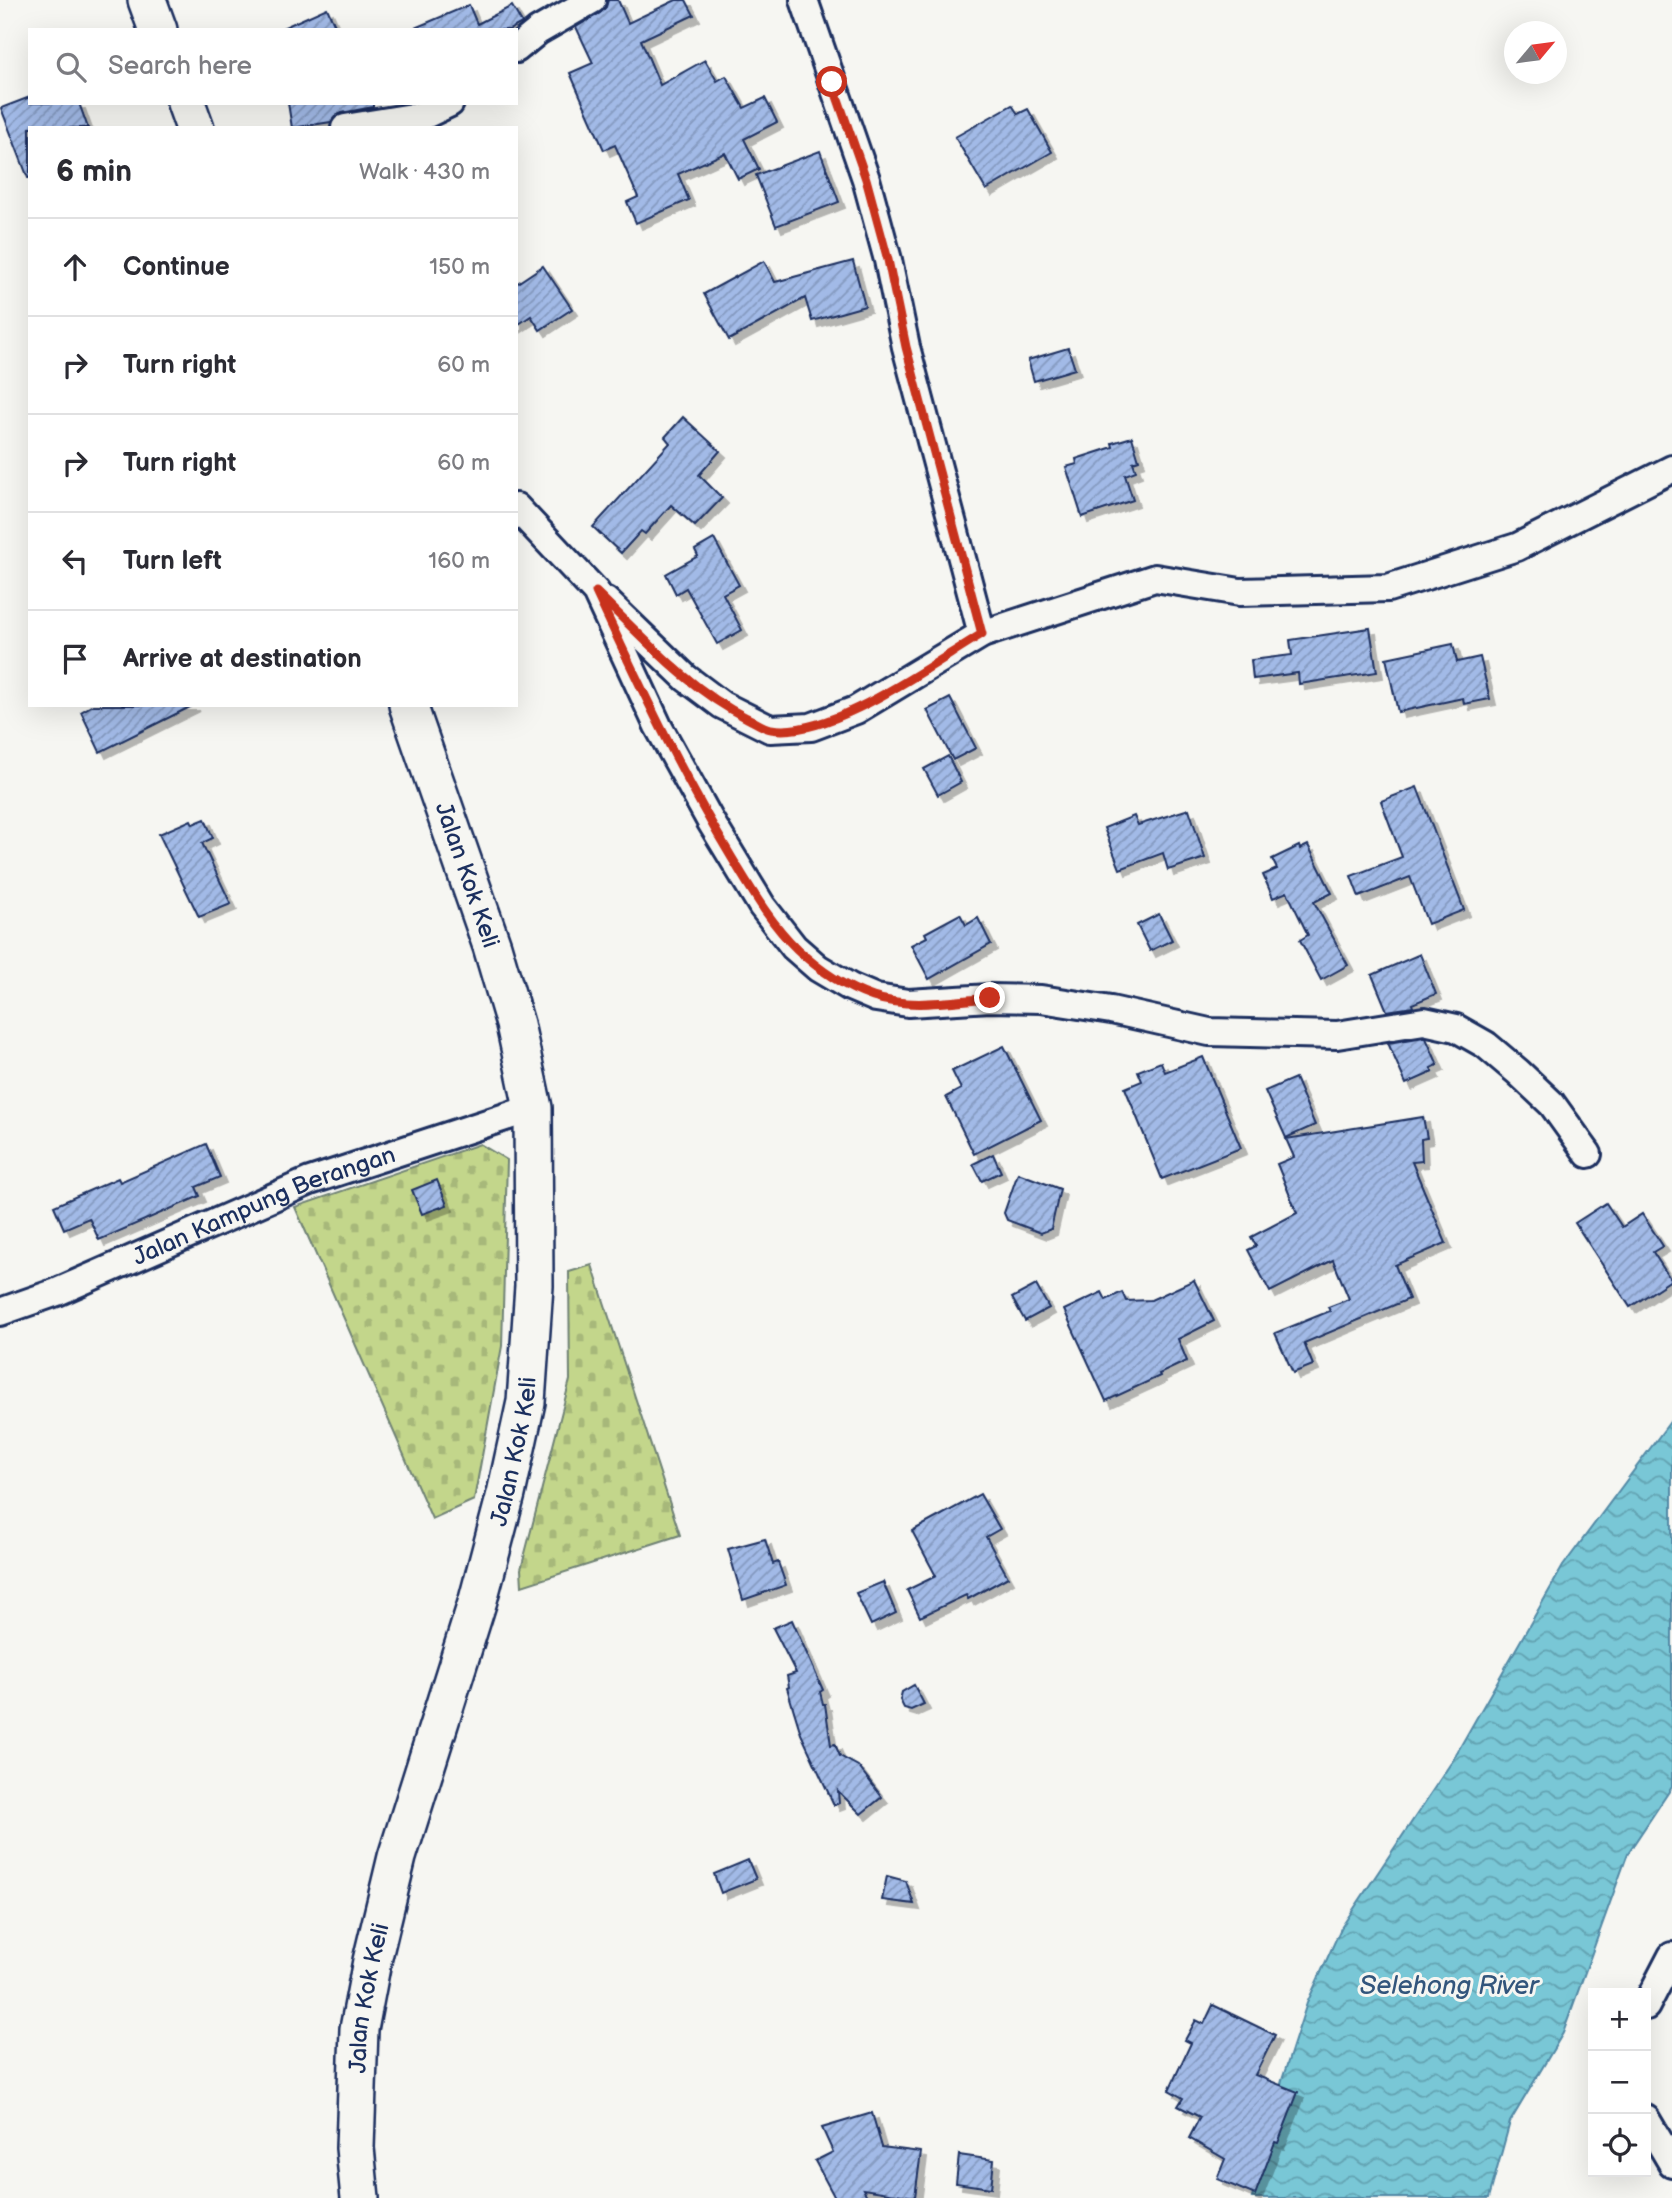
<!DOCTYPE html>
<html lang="en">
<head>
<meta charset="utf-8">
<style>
	:root { --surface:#fff; --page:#f7f7f7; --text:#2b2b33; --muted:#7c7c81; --line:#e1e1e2 }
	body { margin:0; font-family:"Balsamiq Sans",sans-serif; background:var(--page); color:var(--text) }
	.controls { position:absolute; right:21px; bottom:21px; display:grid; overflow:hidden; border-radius:0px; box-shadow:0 7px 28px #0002 }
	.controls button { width:63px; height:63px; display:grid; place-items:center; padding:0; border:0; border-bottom:2px solid var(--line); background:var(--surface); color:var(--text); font:35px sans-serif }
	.compass { position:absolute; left:1504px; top:21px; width:63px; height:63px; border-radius:50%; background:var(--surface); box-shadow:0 7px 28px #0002; rotate:61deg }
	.stop { position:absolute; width:21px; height:21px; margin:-16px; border:5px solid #c8321e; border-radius:50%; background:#fff }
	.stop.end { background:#c8321e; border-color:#fff; box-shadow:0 2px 7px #0008 }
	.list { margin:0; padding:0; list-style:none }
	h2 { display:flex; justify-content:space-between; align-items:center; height:91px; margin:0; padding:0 28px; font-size:30px }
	h2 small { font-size:23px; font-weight:400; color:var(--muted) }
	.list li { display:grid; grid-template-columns:46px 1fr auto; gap:21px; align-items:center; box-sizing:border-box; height:98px; padding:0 28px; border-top:2px solid var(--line) }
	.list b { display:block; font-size:26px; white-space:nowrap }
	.list em { font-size:23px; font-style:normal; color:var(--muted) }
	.icon { flex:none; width:38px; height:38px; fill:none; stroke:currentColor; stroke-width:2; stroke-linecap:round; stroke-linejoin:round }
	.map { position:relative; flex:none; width:1672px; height:2198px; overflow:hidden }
	.search { position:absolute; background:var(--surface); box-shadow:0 7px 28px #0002; left:28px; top:28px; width:490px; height:77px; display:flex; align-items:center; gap:18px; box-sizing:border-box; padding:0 24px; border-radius:0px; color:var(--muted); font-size:26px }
	.panel { position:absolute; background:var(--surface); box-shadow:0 7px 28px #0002; left:28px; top:126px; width:490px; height:581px; border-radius:0px }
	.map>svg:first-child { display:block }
	.cemetery { fill:url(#cemetery-stones); stroke:#6f8274; stroke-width:2 }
	.water { fill:url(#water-waves); stroke:#538aa6; stroke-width:2 }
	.building { fill:url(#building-hatch); stroke:#1b2f5e; stroke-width:2; filter:url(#shadow) }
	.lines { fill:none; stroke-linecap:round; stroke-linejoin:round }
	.street-casing { stroke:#1b2f5e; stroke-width:32 }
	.secondary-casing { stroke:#1b2f5e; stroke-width:42 }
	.street { stroke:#f6f6f2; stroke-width:26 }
	.secondary { stroke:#f6f6f2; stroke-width:37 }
	.route { stroke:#c8321e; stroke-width:9 }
	.labels { text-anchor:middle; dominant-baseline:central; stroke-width:6; stroke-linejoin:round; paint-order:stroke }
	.street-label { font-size:24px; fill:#1b2f5e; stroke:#f6f6f2 }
	.water-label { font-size:26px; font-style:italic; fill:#32557c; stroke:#f6f6f2 }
</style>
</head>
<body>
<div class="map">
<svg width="1672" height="2198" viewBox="0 0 1672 2198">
	<defs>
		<pattern id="cemetery-stones" width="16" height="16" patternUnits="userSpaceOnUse" patternTransform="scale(1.75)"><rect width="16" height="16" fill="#c3d68b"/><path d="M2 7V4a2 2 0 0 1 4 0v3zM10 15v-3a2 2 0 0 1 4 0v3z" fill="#a7b87a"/></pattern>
		<pattern id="water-waves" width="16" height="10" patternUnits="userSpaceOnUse" patternTransform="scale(1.75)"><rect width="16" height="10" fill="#79c7d6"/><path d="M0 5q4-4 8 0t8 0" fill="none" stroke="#62a2b1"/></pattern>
		<pattern id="building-hatch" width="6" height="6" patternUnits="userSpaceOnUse" patternTransform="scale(1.75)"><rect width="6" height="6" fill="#a2bae7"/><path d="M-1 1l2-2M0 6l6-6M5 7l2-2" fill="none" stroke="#8398be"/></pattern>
		<filter id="shadow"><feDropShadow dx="6" dy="6" stdDeviation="0" flood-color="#0004"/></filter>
	</defs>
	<rect width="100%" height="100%" fill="#f6f6f2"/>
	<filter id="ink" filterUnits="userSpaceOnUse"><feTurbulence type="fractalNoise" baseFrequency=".0143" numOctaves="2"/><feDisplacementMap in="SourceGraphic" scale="14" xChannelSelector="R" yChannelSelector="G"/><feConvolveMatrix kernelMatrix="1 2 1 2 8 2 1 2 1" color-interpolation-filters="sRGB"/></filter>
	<g filter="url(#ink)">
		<g class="cemetery">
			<polygon points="480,1144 507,1160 502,1346 474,1500 432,1519 295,1207"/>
			<polygon points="592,1265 680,1535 522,1586 521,1569 570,1380 569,1272"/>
		</g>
		<polygon class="water" points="1672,1419 1672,1787 1628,1853 1563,2033 1510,2122 1489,2198 1252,2198 1282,2080 1307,2003 1341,1928 1451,1763 1563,1566"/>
		<g class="building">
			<polygon points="608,0 618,0 628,23 676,0 686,0 694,15 641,40 660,85 705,60 717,81 726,76 744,108 765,98 777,122 744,139 759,169 738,179 725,153 678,174 689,200 636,223 627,202 638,197 615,145 604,150 570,73 593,63 576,27 600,13 606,7"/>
			<polygon points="469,5 477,24 512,6 522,23 509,30 410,30"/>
			<polygon points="327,8 337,30 278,30"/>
			<polygon points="30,97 30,103 79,103 88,128 30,128 30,178 28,178 1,108"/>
			<polygon points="288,103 373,103 373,107 342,113 331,122 292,128"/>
			<polygon points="1012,105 1018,114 1028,109 1052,152 986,190 955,137"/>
			<polygon points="820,151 839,202 776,226 756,175"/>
			<polygon points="764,261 775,282 853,261 865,306 812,321 805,298 729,340 704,294"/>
			<polygon points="543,266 572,309 540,330 531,316 516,326 516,284"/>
			<polygon points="1068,348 1075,369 1034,381 1028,360"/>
			<polygon points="683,417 720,451 699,475 722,498 695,526 671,505 645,534 641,531 621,553 593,527 670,443 665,437"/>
			<polygon points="1132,437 1139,460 1133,462 1136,471 1125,475 1133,500 1082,517 1066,467 1077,464 1076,459 1113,447 1112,443"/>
			<polygon points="714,539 739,585 723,594 742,630 717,644 686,588 676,594 666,574 698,556 695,550"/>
			<polygon points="1370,628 1377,672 1299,684 1298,673 1253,679 1251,660 1292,655 1290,640"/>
			<polygon points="1453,644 1457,662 1480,657 1490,699 1464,704 1463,698 1398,712 1386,658"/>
			<polygon points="950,698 976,748 953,760 927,710"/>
			<polygon points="93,705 194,705 100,752 81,712"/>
			<polygon points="948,756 961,782 938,795 924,769"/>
			<polygon points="1417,787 1464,910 1428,924 1410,877 1359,897 1351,876 1402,857 1381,801"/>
			<polygon points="1189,809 1205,858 1168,870 1163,853 1120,869 1104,828 1134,816 1138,825"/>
			<polygon points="205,819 213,838 202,843 231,904 199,917 159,834 191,820 193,824"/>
			<polygon points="1308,845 1332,893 1314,902 1348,965 1321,980 1300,940 1308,935 1287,892 1273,898 1263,875 1277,869 1272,859 1299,846 1300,849"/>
			<polygon points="960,914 966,925 978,918 991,944 929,979 911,945 927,937 925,933"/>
			<polygon points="1159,914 1172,940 1150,951 1137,925"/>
			<polygon points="1420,954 1436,994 1412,1004 1413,1007 1387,1011 1372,975"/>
			<polygon points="1424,1037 1426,1038 1438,1065 1431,1068 1433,1072 1406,1084 1388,1043"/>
			<polygon points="1004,1046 1041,1120 974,1154 946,1097 961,1089 952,1071"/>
			<polygon points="1203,1057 1241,1148 1162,1179 1125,1088 1142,1081 1138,1071 1161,1062 1165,1072"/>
			<polygon points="1295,1078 1315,1125 1286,1138 1265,1091"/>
			<polygon points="1423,1117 1427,1138 1421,1139 1422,1161 1412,1162 1446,1243 1395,1265 1409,1299 1304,1343 1313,1365 1293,1373 1275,1333 1330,1311 1328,1307 1349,1299 1333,1260 1270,1292 1248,1250 1256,1246 1251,1237 1297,1213 1277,1164 1294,1157 1286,1139"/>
			<polygon points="206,1144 220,1177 196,1187 200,1196 99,1240 89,1218 64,1229 54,1206 118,1178 120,1182"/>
			<polygon points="993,1154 1001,1172 982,1181 973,1164"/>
			<polygon points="1018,1173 1060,1189 1051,1229 1041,1233 1007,1220 1004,1213"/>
			<polygon points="437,1180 447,1205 422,1214 412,1190"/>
			<polygon points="1606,1203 1622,1227 1642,1214 1663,1246 1653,1252 1671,1280 1630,1307 1575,1223"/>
			<polygon points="1194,1280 1214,1321 1178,1339 1187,1361 1159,1374 1160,1376 1106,1401 1064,1310 1102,1292 1106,1300 1122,1292 1126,1301 1151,1300"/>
			<polygon points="1036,1285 1049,1308 1025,1321 1012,1298"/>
			<polygon points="980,1494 1000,1529 986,1537 1008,1577 968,1599 966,1595 920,1617 907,1590 936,1576 912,1531"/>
			<polygon points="765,1539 773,1564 778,1562 786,1585 743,1600 728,1549"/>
			<polygon points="883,1582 896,1613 871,1625 856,1593"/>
			<polygon points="792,1620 823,1690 820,1692 823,1704 825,1704 831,1745 835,1744 840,1756 858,1766 882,1797 861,1814 838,1791 839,1803 834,1805 801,1734 787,1688 789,1687 787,1676 796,1673 773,1628"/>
			<polygon points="914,1685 924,1704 911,1710 904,1708 900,1700 902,1692"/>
			<polygon points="748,1860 756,1879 721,1893 714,1874"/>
			<polygon points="887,1876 906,1881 914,1904 882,1900"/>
			<polygon points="1213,2005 1275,2035 1255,2075 1298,2092 1278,2143 1275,2142 1255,2195 1217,2179 1225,2159 1189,2138 1200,2117 1178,2106 1183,2098 1169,2090 1191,2043 1185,2040 1196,2020 1204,2024"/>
			<polygon points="872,2113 882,2147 921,2152 915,2197 863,2189 868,2198 835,2198 815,2161 833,2152 822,2128"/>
			<polygon points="959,2155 994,2160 991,2188 956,2183"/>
		</g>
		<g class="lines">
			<g class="street-casing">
				<g id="street">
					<polyline points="804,0 866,179 888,260 906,347 982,634"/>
					<polyline points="516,49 538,31 592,0"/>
					<polyline points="345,128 425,115 450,103"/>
					<polyline points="516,507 596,592 658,726 711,822 762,906 794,947 818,968 850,987 876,998 908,1003 990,998 1041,999 1111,1010 1209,1032 1337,1035 1424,1021 1456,1028 1486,1045 1518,1072 1552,1104 1588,1154"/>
					<polyline points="606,601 686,678 722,705 770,729 811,727 856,710 982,634 1155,578 1240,592 1388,588 1517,547 1672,469"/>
					<path id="s1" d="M0 1312 57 1292 310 1181 533 1108"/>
					<polyline points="1646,2006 1672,1956"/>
					<polyline points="1646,2119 1672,2163"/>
				</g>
			</g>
			<g class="secondary-casing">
				<g id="secondary">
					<polyline points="147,0 158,30"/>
					<polyline points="186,103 195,128"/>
					<path id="s2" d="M360 2198 355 2148 359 2029 372 1961 397 1857 478 1600 506 1494 526 1402 534 1286 533 1108 515 1024 492 946 408 705"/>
				</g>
			</g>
			<use href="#street" class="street"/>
			<use href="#secondary" class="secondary"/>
		</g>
	</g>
	<g class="lines" filter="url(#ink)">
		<path class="route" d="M832 82 866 179 888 260 906 347 982 634C930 665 831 739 771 729 763 728 754 721 747 718 688 689 643 637 596 592 638 682 680 772 732 858 751 889 770 923 797 949 819 970 844 987 873 997 909 1009 952 1001 990 998"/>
	</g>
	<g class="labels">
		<g class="street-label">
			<text transform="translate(467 875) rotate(71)">Jalan Kok Keli</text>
			<text stroke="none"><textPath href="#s1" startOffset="285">Jalan Kampung Berangan</textPath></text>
			<text stroke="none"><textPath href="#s2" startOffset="768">Jalan Kok Keli</textPath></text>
			<text stroke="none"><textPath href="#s2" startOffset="201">Jalan Kok Keli</textPath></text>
		</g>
		<g class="water-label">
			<text x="1449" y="1986">Selehong River</text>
		</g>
	</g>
</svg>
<div class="controls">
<button>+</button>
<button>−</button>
<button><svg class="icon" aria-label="locate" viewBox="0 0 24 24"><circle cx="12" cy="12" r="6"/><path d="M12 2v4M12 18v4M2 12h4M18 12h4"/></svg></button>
</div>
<svg class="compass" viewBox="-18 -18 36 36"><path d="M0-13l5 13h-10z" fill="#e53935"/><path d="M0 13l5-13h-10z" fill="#7c7c81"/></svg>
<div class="stop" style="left:832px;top:82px"></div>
<div class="stop end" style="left:990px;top:998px"></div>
<div class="search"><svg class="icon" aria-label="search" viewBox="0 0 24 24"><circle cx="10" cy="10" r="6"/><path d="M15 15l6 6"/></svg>Search here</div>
<section class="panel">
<h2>6 min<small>Walk · 430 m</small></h2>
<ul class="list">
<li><svg class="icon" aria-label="ahead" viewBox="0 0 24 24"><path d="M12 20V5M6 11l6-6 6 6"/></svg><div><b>Continue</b></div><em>150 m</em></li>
<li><svg class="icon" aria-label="right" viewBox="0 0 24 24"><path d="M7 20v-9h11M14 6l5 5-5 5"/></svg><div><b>Turn right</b></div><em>60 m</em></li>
<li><svg class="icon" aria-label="right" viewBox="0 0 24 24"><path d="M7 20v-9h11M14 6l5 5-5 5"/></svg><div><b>Turn right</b></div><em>60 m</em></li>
<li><svg class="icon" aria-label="left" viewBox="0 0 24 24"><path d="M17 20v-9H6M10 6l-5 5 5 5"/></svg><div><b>Turn left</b></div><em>160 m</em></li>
<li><svg class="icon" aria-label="arrive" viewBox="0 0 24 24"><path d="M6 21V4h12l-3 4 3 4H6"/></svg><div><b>Arrive at destination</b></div></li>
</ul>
</section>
</div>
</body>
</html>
